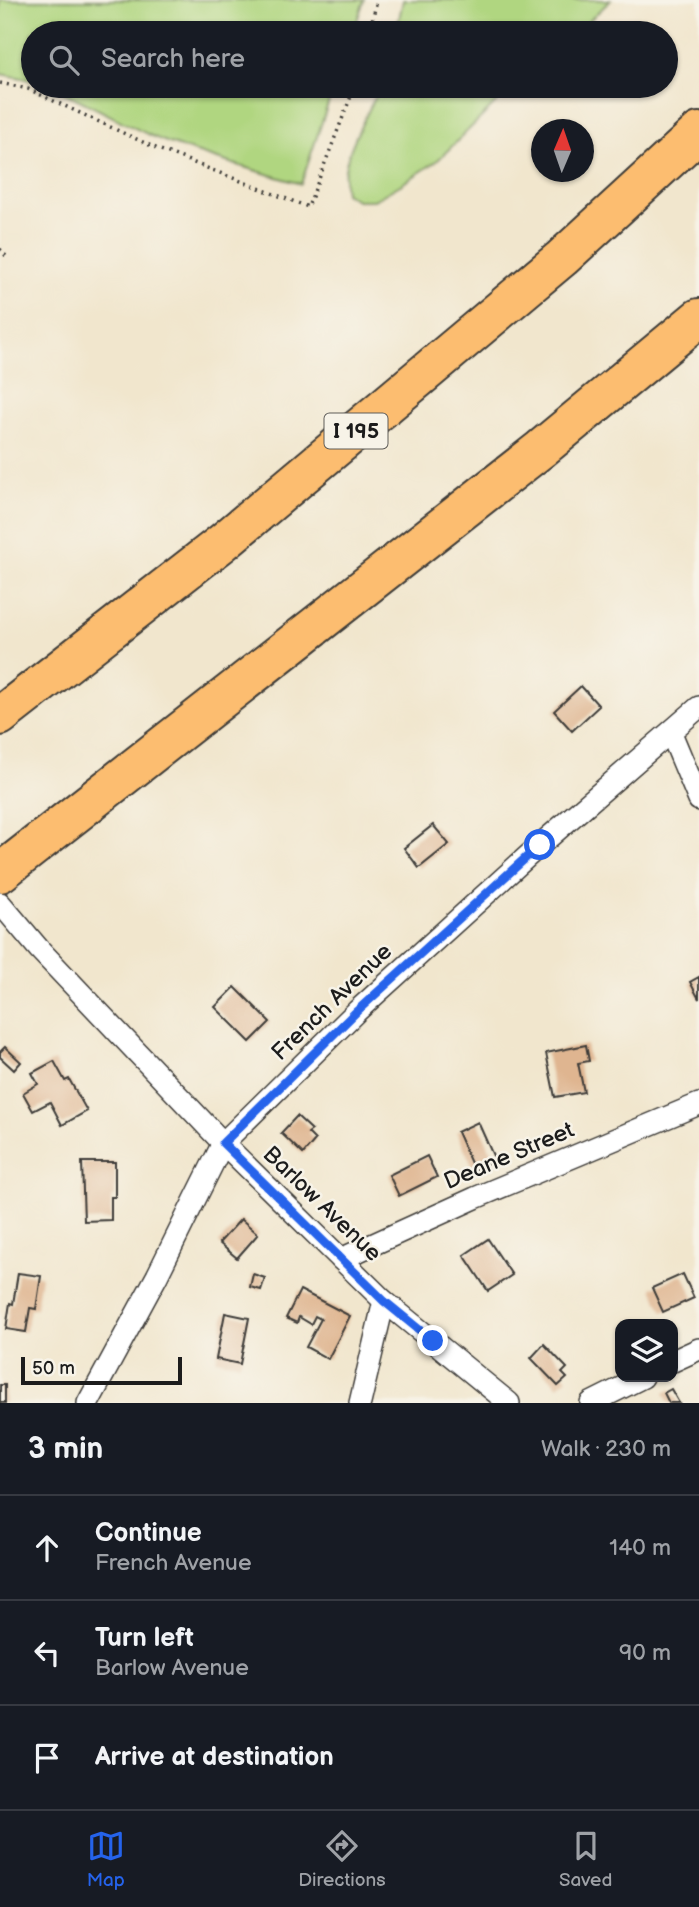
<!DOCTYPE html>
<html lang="en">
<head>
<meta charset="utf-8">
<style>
	:root { --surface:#171b24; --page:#242831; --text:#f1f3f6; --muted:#9ea1a6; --line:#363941; --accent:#2563eb }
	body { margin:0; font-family:"Balsamiq Sans",sans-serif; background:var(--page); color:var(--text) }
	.controls { position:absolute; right:21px; bottom:21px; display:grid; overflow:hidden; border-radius:14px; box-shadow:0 2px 5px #0004 }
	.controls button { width:63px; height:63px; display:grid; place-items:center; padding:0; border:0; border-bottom:2px solid var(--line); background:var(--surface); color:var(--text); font:35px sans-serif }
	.compass { position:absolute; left:531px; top:119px; width:63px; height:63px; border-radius:50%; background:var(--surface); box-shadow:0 2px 5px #0004; rotate:2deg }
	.scale { position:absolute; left:21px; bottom:18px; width:161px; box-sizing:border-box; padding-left:7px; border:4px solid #1c1c1c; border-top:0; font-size:19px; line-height:24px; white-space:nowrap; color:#1c1c1c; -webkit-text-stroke:5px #f7f3e8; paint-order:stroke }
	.stop { position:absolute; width:21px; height:21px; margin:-16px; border:5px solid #2563eb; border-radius:50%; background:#fff }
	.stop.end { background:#2563eb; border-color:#fff; box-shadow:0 2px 7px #0008 }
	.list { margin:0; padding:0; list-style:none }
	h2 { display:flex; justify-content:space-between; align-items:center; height:91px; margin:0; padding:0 28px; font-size:30px }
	h2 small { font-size:23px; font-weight:400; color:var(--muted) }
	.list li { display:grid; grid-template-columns:46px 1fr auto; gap:21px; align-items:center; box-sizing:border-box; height:105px; padding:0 28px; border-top:2px solid var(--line) }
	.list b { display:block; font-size:26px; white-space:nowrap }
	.list p { margin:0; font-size:23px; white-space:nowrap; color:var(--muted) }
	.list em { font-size:23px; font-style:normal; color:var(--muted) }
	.icon { flex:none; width:38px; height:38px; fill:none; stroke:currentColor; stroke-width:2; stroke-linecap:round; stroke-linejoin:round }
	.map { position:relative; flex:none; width:699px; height:1403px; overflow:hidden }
	.search { position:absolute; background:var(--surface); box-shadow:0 2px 5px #0004; left:21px; right:21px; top:21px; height:77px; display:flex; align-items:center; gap:18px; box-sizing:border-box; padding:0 24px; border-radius:38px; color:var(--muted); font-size:26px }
	.sheet { height:406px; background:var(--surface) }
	nav { display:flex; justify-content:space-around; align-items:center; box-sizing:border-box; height:98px; border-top:2px solid var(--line); background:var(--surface); font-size:19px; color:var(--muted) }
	nav a { display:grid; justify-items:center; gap:4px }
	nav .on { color:var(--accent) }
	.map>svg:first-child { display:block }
	.green { fill:#b0d680; stroke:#66794e; stroke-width:2 }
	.building { fill:#dfb590 }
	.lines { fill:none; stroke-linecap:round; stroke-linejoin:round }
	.street-casing { stroke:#3c3a37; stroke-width:24 }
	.highway-casing { stroke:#3c3a37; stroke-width:42 }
	.path { stroke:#3c3a37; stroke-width:3.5; stroke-dasharray:2 5; stroke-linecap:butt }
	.street { stroke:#fff; stroke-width:21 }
	.highway { stroke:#fcbd6f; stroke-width:38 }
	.route { stroke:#2563eb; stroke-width:9 }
	.labels { text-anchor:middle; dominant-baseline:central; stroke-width:5; stroke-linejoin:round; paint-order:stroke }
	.shield { fill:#f7f3e8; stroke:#5e5c59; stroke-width:2 }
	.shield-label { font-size:21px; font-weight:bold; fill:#1c1c1c }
	.street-label { font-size:23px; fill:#1c1c1c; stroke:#f7f3e8 }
</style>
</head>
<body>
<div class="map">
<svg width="699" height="1403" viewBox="0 0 699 1403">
	<rect width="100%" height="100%" fill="#f7f3e8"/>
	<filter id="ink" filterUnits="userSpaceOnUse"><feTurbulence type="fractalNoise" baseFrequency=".0143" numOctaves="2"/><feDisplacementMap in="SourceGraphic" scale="14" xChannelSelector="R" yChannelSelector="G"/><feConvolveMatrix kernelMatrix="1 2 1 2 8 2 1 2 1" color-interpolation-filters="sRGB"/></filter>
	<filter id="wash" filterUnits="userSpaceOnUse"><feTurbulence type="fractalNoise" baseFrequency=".00686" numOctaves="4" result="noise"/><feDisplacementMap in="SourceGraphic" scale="28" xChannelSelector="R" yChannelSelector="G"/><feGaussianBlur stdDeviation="1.57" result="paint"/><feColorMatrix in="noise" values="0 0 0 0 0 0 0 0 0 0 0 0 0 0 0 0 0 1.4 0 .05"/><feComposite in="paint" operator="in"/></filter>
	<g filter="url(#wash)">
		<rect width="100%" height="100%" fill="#f1e6cd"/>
		<g class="green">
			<polygon points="0,0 364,0 353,33 33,33 33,80 0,74"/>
			<polygon points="403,0 611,0 576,33 396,33"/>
			<path d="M48 86H334L301 184C254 170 206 157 161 140 122 124 87 101 48 86Z"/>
			<path d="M380 86H513L437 161 402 184 374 200H357L345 193C338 158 367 118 380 86Z"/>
		</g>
		<g id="blocks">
			<g class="building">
				<polygon points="581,686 599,706 572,731 554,711"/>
				<polygon points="433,825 449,844 419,868 404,848"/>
				<polygon points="699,977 699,999 690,982"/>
				<polygon points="235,987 270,1022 250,1042 215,1007"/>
				<polygon points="586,1045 589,1061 578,1063 584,1092 555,1097 546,1053"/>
				<polygon points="5,1047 21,1062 14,1070 0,1057 0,1052"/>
				<polygon points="54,1061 65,1081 69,1079 87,1111 62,1125 50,1102 33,1111 23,1093 38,1084 32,1073"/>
				<polygon points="297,1116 312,1130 308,1133 315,1140 303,1154 281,1133"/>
				<polygon points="478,1122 495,1160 474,1170 457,1132"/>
				<polygon points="427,1156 437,1177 399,1196 389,1175"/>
				<polygon points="82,1162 115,1162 115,1197 111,1197 111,1220 84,1221"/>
				<polygon points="241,1219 258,1234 237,1258 219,1243"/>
				<polygon points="488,1239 512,1275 488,1291 464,1255"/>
				<polygon points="18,1273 41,1276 36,1309 30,1308 26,1332 6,1329 10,1303 13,1304"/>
				<polygon points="253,1274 265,1278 261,1290 250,1287"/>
				<polygon points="683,1274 694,1298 663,1312 652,1288"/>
				<polygon points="300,1290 350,1316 328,1359 306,1347 321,1319 315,1316 311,1324 299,1317 297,1323 286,1318"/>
				<polygon points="225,1313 249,1318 240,1364 216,1359"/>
				<polygon points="544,1344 567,1368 562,1373 567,1378 558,1386 531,1358"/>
				<rect x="0" y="1385" width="5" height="18"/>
				<polygon points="671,1389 679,1403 669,1403 664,1393"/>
			</g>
		</g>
	</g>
	<g filter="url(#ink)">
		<use href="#blocks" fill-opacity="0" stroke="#3c3a37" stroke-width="2"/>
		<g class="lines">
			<g class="street-casing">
				<g id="street">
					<polyline points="671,733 699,800"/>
					<polyline points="0,903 39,949 223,1143 341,1259 384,1301 509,1403"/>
					<polyline points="341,1259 475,1198 699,1104"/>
					<polyline points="673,1361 699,1349"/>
					<polyline points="88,1403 157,1276 223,1143 357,1011 540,845 699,707"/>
					<polyline points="360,1403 384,1301"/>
					<polyline points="591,1403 643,1377"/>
				</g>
			</g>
			<g class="highway-casing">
				<g id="highway">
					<polyline points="0,716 222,543 562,258 699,132"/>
					<polyline points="0,873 541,449 699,318"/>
				</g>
			</g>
			<g class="path">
				<polyline points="369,33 377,0"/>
				<polyline points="0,83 28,89 158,149 308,207 355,86"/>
				<polyline points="0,249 6,256"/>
			</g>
			<use href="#street" class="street"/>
			<use href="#highway" class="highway"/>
		</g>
	</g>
	<g class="lines" filter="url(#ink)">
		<polyline class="route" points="433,1341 384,1301 223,1143 357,1011 540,845"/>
	</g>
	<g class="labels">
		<rect class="shield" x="324.5" y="413.5" width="63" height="35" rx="5"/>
		<g class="shield-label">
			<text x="356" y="431">I 195</text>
		</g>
		<g class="street-label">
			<text transform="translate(332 1002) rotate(-44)">French Avenue</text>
			<text transform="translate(509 1156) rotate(-23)">Deane Street</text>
			<text transform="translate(322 1204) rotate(44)">Barlow Avenue</text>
		</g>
	</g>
</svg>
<div class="controls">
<button><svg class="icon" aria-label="layers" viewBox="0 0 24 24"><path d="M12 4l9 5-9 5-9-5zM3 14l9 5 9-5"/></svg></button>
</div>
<svg class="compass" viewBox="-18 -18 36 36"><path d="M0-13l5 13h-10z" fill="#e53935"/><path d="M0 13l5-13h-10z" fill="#9ea1a6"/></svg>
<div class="scale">50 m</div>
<div class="stop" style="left:540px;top:845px"></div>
<div class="stop end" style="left:433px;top:1341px"></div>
<div class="search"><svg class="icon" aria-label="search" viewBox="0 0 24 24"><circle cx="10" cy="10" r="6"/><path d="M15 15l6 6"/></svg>Search here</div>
</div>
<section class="sheet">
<h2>3 min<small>Walk · 230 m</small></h2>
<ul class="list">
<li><svg class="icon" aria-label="ahead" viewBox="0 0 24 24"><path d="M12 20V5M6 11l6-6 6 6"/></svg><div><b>Continue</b><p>French Avenue</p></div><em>140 m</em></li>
<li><svg class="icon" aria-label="left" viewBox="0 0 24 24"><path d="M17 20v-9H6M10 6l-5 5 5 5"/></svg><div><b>Turn left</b><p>Barlow Avenue</p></div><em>90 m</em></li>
<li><svg class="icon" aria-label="arrive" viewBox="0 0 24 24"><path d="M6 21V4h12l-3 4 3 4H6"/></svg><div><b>Arrive at destination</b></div></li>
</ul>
</section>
<nav>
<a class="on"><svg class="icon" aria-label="map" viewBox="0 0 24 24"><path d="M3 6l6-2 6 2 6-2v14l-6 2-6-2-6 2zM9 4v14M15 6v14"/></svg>Map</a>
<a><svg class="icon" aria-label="directions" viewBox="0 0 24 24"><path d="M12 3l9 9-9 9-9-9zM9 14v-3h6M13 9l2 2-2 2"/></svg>Directions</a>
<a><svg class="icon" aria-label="saved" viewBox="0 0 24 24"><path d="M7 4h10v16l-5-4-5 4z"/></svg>Saved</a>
</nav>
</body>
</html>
